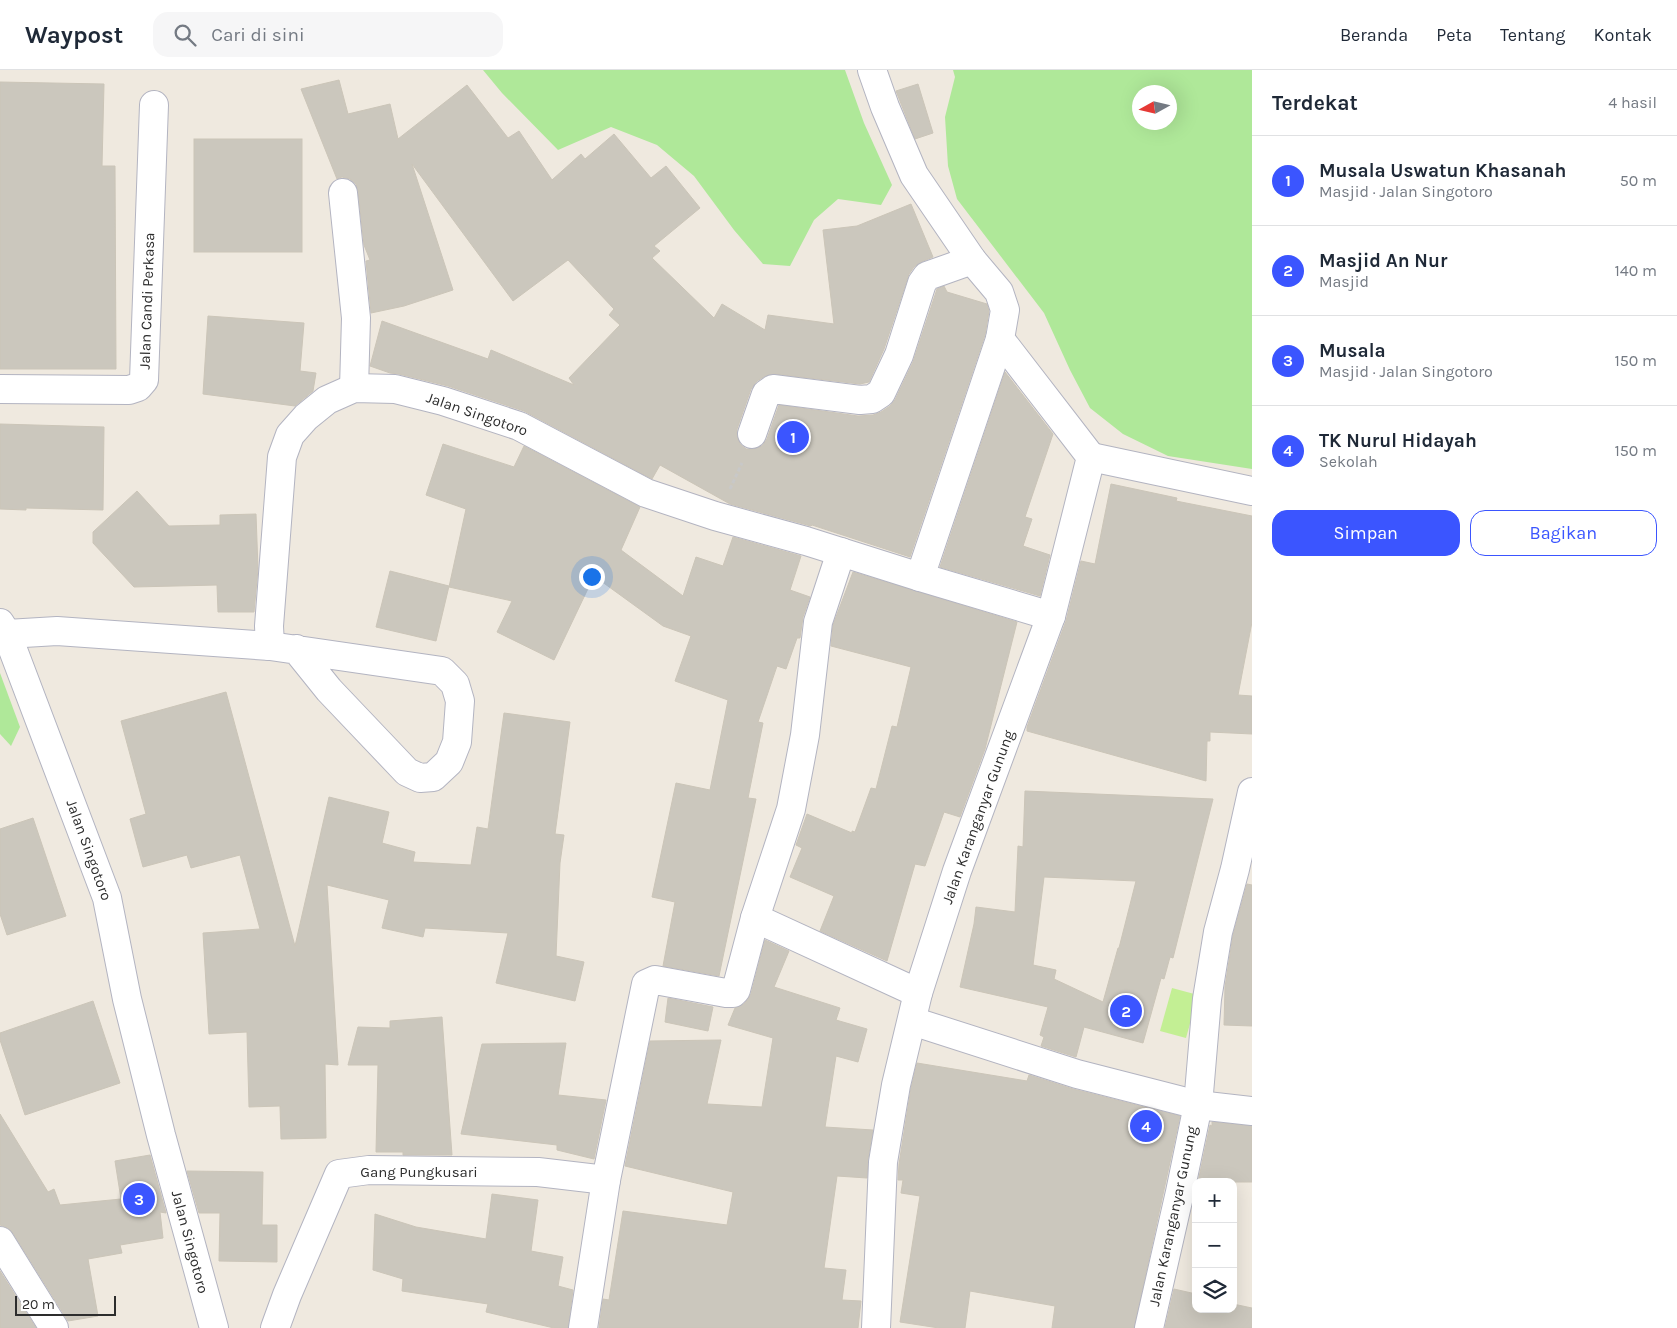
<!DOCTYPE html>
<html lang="id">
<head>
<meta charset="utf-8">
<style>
	:root { --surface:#fff; --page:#f6f6f7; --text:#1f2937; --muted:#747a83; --line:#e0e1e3; --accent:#3b55ff }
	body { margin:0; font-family:Karla,sans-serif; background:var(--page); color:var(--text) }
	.controls { position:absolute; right:15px; bottom:15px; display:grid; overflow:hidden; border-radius:10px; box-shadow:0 5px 20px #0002 }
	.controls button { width:45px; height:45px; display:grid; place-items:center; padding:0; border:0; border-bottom:1px solid var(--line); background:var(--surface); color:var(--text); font:25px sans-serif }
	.compass { position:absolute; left:1132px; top:15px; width:45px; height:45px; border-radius:50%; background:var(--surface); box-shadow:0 5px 20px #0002; rotate:262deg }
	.scale { position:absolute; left:15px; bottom:12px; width:101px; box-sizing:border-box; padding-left:5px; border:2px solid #2d2d2d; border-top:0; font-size:14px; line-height:18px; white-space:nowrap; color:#2d2d2d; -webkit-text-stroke:4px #fff; paint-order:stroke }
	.you { position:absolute; left:591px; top:506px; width:18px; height:18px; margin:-12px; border:4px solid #fff; border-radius:50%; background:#1a73e8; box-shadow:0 0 0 8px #1a73e833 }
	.badge { display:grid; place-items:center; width:32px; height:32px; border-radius:50%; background:var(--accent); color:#fff; font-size:16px; font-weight:700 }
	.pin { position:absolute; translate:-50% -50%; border:2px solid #fff; box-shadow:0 1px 5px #0006 }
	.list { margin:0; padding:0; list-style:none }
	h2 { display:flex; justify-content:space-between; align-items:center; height:65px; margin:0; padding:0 20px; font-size:21px }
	h2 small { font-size:16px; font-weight:400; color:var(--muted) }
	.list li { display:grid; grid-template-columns:32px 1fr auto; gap:15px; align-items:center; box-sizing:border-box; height:90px; padding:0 20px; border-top:1px solid var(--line) }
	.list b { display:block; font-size:19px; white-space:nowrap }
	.list p { margin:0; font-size:16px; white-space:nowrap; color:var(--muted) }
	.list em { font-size:16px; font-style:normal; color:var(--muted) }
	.actions { display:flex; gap:10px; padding:15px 20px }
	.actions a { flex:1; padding:11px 0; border:1px solid var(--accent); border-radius:15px; text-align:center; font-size:18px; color:var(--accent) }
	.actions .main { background:var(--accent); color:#fff }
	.icon { flex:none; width:28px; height:28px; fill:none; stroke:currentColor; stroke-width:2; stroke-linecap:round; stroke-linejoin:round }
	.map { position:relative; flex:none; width:1252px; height:1258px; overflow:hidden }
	header { display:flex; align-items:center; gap:30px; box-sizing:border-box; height:70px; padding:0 25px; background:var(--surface); border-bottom:1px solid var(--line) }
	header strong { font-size:24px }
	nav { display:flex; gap:28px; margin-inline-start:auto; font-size:18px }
	.search { width:350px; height:45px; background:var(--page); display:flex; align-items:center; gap:12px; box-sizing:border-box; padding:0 18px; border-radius:15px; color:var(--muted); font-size:19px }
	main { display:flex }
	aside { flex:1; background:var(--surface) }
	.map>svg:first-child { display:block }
	.green { fill:#afe899; fill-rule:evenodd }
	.pitch { fill:#c3ef94 }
	.building { fill:#cbc7bd; stroke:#cbc5b8; fill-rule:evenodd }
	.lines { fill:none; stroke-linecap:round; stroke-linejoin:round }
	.street-casing { stroke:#b3b4c1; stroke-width:30 }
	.path { stroke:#c8c8c8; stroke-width:3; stroke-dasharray:4 2.5; stroke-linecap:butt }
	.street { stroke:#fff; stroke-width:28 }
	.labels { text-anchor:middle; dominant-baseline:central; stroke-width:4; stroke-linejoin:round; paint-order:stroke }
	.street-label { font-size:15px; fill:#2d2d2d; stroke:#fff }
</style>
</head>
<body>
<header>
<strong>Waypost</strong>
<div class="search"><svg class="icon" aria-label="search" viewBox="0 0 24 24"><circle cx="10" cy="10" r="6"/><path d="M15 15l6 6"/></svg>Cari di sini</div>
<nav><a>Beranda</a><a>Peta</a><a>Tentang</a><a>Kontak</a></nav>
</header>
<main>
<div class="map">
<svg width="1252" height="1258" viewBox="0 0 1252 1258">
	<rect width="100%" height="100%" fill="#efe9df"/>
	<g class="green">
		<polygon points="483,0 845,0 864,53 892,115 881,135 838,129 814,150 790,196 763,194 734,160 694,106 657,75 611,57 558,80 502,23"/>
		<path d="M953 0H1252V399L1168 386 1123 364 1090 338 1070 300 1044 243 957 129 948 96 945 47 955 7ZM1170 22V52H1140V22Z"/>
		<polygon points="0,603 20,657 11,676 0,664"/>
	</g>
	<polygon class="pitch" points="1172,918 1198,925 1186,968 1160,961"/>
	<g class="building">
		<polygon points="339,10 348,44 390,34 398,69 467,15 508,68 519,61 552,110 581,84 585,89 614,64 651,108 666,96 700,138 654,176 660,181 652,188 714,248 722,234 765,260 768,245 834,254 823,160 857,156 911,134 933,187 921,192 914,197 909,204 884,279 869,312 860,314 775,304 765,306 757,311 751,319 737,359 737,366 740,374 746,379 754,379 762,376 767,369 779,335 858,346 873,345 881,342 890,336 895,330 913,292 937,219 944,216 947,222 987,234 989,241 985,265 910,487 812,455 811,456 730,434 660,395 652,409 524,341 448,316 399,304 390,303 370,296 382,251 488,289 491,280 574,315 569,308 620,255 609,245 614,239 568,190 513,231 412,94 453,220 404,236 371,243 366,191 370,190 364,175 358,121 356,114 350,109 342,107 337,109 301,19"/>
		<polygon points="0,12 104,14 102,96 115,96 116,299 0,299"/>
		<polygon points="918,14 933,63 915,69 896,21"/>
		<rect x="194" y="69" width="108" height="113"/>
		<polygon points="208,246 304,253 300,301 316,303 313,321 295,336 203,324"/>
		<polygon points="1005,302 1053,364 1025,447 1032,449 1023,476 1050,485 1040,526 940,497"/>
		<polygon points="0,354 104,357 103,440 26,438 26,440 0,439"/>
		<polygon points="443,374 514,397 524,376 640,437 621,480 683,526 696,487 723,496 733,467 801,486 790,520 810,527 803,547 800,568 797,568 786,599 777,596 758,652 763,653 748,728 756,729 719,906 663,896 675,832 652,827 676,713 710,720 728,630 675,611 691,566 663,556 594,506 554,590 497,562 512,531 449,517 466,439 426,425"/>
		<polygon points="1111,414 1177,428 1176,431 1252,446 1252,552 1238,625 1252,626 1252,664 1210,662 1210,671 1207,671 1206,711 1027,661 1027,657 1066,551 1081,491 1095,494"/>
		<polygon points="137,421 169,456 220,455 220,445 256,444 258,499 254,542 218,542 217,515 134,517 93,473 93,462"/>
		<polygon points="390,501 449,516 436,571 376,557"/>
		<polygon points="853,502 1017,552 985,679 960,747 944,742 925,796 915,794 887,891 820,861 834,826 790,807 802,778 796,775 807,744 852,763 852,761 855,762 871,718 876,719 892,656 897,657 911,597 831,576 833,555"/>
		<polygon points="226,622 295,876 329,727 389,742 382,773 415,782 413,792 471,795 477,757 488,759 504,643 570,652 555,764 564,765 560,793 556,886 584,892 575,931 496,913 508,863 425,858 423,867 382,858 389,830 327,815 338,995 325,994 326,1068 281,1069 280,1036 249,1037 247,962 209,964 203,863 260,859 240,785 191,798 187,785 143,797 130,749 146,744 121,651"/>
		<path d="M1025 721 1213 729 1173 888 1170 887 1164 909 1161 908 1143 973 1084 957 1076 987 1041 976 1044 967 1040 965 1048 937 960 917 974 854 976 837 1015 842 1018 776 1023 777ZM1044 807 1136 811 1119 878H1118L1103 932 1054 909 1056 900 1033 895Z"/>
		<polygon points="33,748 66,846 7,865 0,844 0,759"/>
		<polygon points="1247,814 1252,815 1252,956 1224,955 1225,917 1233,865"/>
		<polygon points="765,870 789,881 774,917 840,938 836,950 867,959 858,992 836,986 825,1057 873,1060 868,1089 867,1108 837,1106 824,1198 846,1200 842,1230 861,1231 858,1258 599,1258 603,1229 609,1230 623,1141 727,1155 733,1122 625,1096 650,971 721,970 707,1034 762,1037 773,968 728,955 735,938 744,934 751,924"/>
		<polygon points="668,928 713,937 708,961 665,952"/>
		<polygon points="93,931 120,1013 25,1045 0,970 0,963"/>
		<polygon points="442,947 452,1085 403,1085 403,1082 376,1082 378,995 348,995 358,957 390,958 390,951"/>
		<polygon points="566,973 558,1025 606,1030 594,1089 557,1080 557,1075 461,1064 482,974"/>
		<polygon points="917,993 1027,1011 1029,1005 1073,1019 1180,1046 1134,1258 1052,1258 1055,1236 970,1221 965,1258 939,1258 900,1252 920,1126 901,1123 903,1110 898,1110 899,1094 911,1018"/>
		<polygon points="0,1044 48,1122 54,1119 60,1135 121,1129 115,1091 150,1085 166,1143 160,1142 163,1168 120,1175 122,1183 88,1189 98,1246 68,1251 13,1163 8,1158 0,1155"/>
		<polygon points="1212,1052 1252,1056 1252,1112 1198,1112 1210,1055 1212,1056"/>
		<polygon points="187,1101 263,1102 262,1155 277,1155 277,1192 219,1191 220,1143 199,1143"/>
		<polygon points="492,1124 538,1130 531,1181 563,1187 558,1216 573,1220 568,1258 554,1258 486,1242 488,1234 402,1221 403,1209 373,1200 375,1144 416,1157 486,1169"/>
		<polygon points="0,1201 36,1258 0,1258"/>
		<polygon points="1174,1219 1196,1224 1196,1239 1233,1239 1233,1234 1252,1238 1252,1258 1165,1258"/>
	</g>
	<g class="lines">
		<g class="street-casing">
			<g id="street">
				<polyline points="872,0 885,37 914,105 972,190 999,222 1005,240 1000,269 1091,387 1051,546 957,801 918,923 896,1015 883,1092 876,1258"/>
				<polyline points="343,123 356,248 354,318"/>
				<polyline points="0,319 129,320 138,317 144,310 154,35"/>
				<polyline points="752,364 766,324 773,319 860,330 872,329 881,323 899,285 922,213 927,206 972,190"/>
				<polyline points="1091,387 1252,421"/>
				<polyline points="920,507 1000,269"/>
				<polyline points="0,553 7,564 107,828 127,929 161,1065 214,1258"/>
				<polyline points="7,564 57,561 270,576 442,601 455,614 460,631 457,672 449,692 433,707 420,708 407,702 329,620 296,579"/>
				<polyline points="270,576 269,556 282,387 290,365 306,347 327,330 354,318 395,319 443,331 519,356 646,423 715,446 806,471 920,507 1051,546"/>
				<polyline points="755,848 918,923"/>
				<polyline points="912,951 1077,1004 1198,1035 1252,1041"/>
				<polyline points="0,1171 54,1258"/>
				<polyline points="275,1258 287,1225 339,1104 369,1100 538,1102 606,1110"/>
				<polyline points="583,1258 606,1110 646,914 655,910 726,923 733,923 736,920 755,848 791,739 805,665 818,552 841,482"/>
				<polyline points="1149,1258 1180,1122 1198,1035 1207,929 1218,862 1235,799 1252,722"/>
			</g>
		</g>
		<polyline class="path" points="730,419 742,393"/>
		<use href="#street" class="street"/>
	</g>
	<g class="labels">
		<g class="street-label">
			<text transform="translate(147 231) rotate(-88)">Jalan Candi Perkasa</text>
			<text transform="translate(477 344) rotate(19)">Jalan Singotoro</text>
			<text transform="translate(978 747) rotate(-70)">Jalan Karanganyar Gunung</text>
			<text transform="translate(89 780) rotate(70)">Jalan Singotoro</text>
			<text x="419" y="1102">Gang Pungkusari</text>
			<text transform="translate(1173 1146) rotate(-78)">Jalan Karanganyar Gunung</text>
			<text transform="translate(190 1172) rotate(75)">Jalan Singotoro</text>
		</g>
	</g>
</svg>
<div class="controls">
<button>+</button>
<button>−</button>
<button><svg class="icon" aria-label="layers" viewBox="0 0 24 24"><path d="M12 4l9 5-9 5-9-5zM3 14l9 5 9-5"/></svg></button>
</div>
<svg class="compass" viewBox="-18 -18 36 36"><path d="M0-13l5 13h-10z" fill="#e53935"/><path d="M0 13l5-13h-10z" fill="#747a83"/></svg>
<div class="scale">20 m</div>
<div class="you"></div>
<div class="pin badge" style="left:793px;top:367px">1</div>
<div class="pin badge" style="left:1126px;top:941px">2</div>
<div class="pin badge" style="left:139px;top:1129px">3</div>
<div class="pin badge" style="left:1146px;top:1056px">4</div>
</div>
<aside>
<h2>Terdekat<small>4 hasil</small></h2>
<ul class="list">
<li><span class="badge">1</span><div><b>Musala Uswatun Khasanah</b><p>Masjid · Jalan Singotoro</p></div><em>50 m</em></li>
<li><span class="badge">2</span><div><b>Masjid An Nur</b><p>Masjid</p></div><em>140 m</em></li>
<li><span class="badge">3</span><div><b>Musala</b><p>Masjid · Jalan Singotoro</p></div><em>150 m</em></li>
<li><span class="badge">4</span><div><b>TK Nurul Hidayah</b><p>Sekolah</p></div><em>150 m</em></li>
</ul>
<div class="actions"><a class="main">Simpan</a><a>Bagikan</a></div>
</aside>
</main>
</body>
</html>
